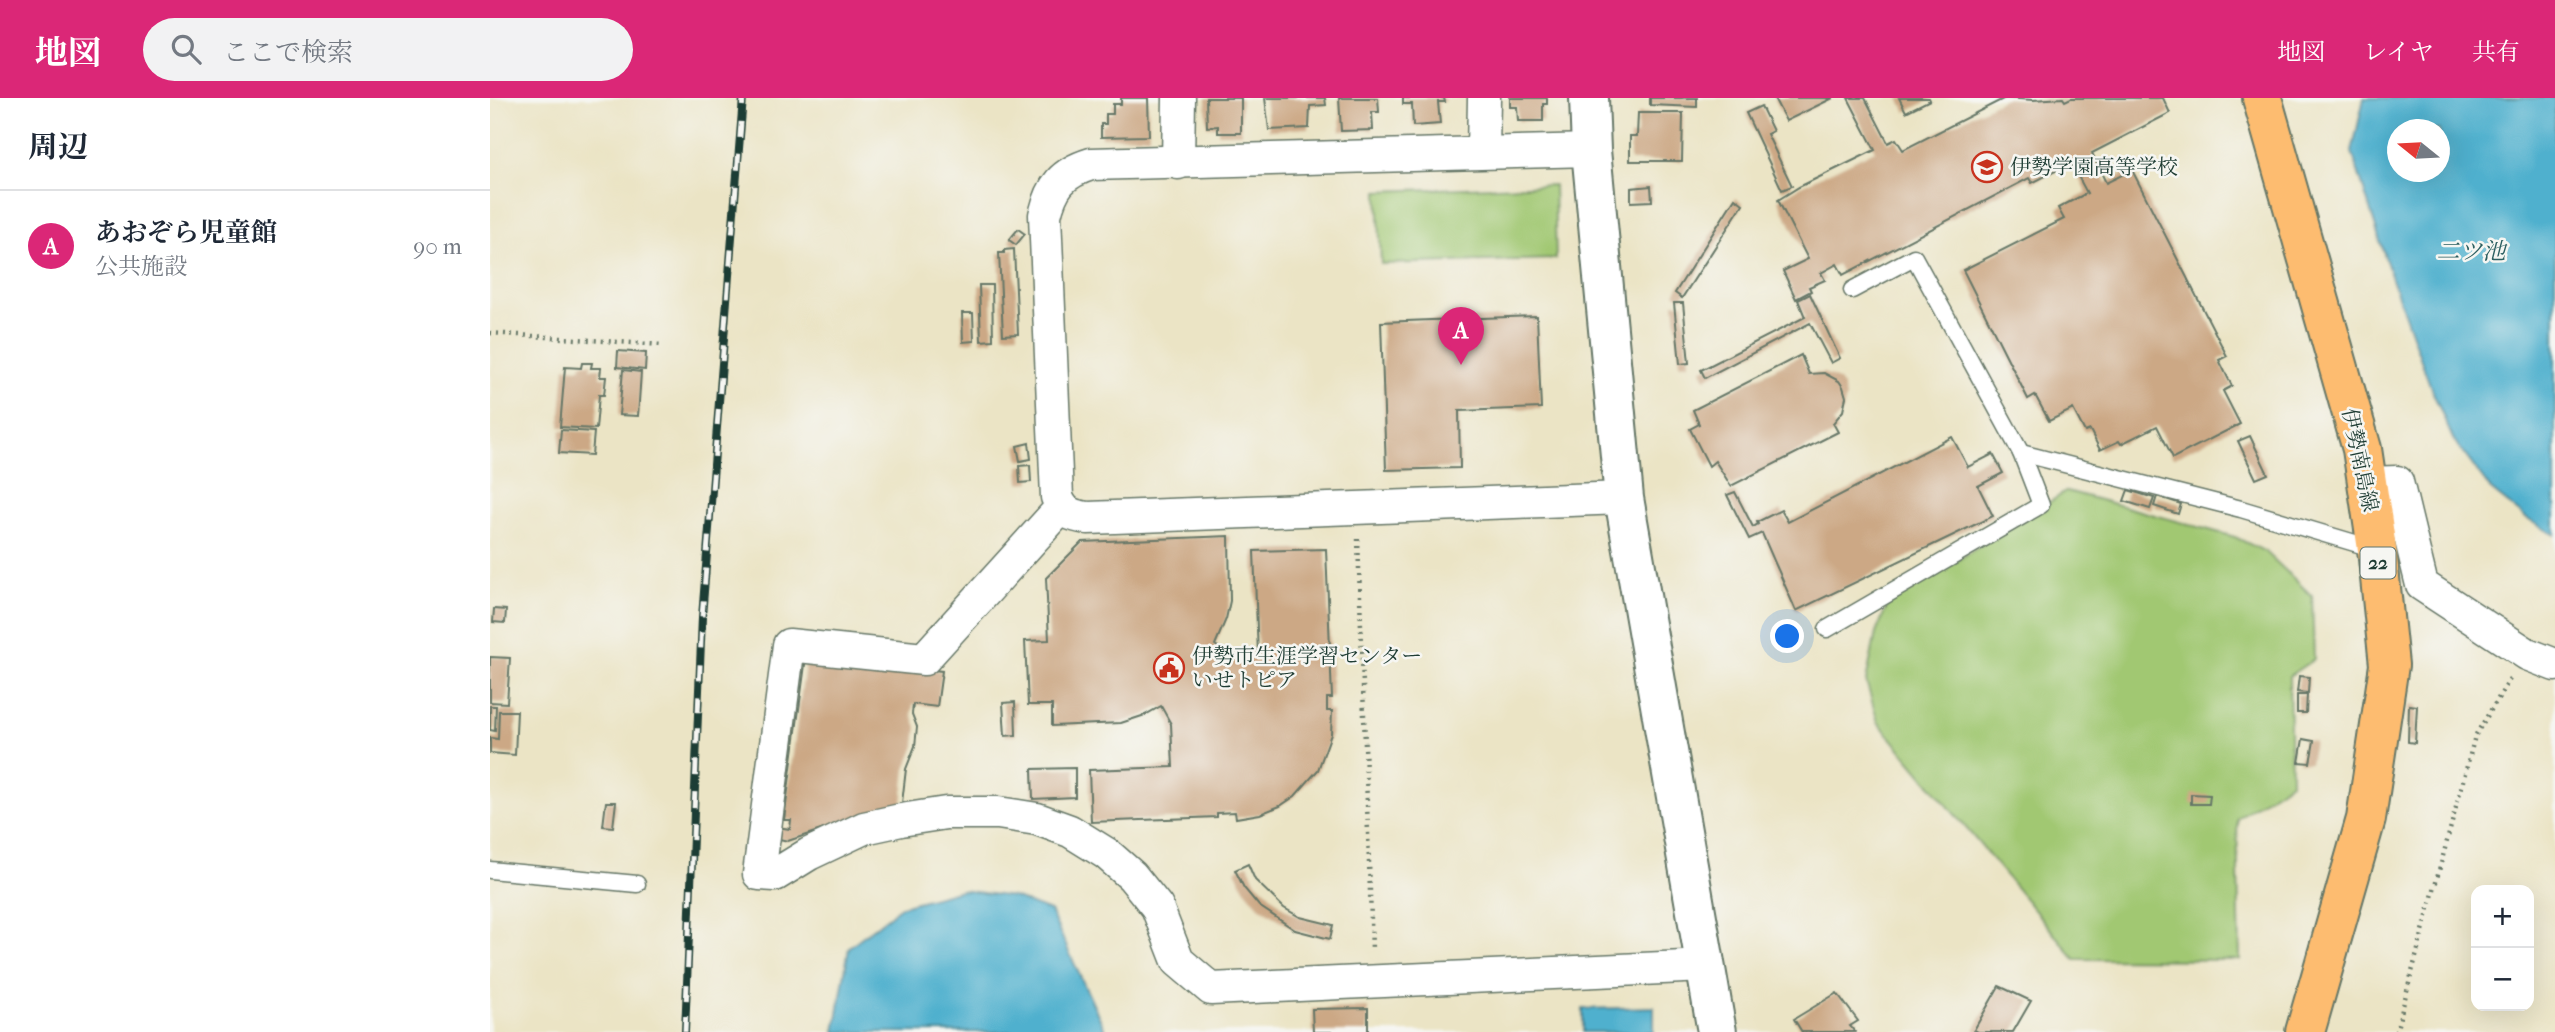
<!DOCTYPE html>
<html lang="ja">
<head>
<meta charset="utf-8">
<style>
	:root { --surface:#fff; --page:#f2f2f3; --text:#1f2937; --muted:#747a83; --line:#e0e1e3; --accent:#db2777 }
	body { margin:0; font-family:"IM FELL French Canon","Noto Serif JP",serif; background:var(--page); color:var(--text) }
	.controls { position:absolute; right:21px; bottom:21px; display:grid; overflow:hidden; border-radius:14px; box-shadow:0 7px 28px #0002 }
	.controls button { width:63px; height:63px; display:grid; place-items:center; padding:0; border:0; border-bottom:2px solid var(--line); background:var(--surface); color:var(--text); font:35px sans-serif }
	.compass { position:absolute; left:1897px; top:21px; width:63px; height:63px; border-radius:50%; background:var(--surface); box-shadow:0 7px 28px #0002; rotate:288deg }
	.you { position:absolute; left:1298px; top:539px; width:24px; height:24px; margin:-18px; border:5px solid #fff; border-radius:50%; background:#1a73e8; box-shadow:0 0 0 10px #1a73e833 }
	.badge { display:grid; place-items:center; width:46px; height:46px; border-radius:50%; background:var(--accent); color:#fff; font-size:23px; font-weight:700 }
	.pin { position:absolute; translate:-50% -58px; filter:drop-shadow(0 2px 4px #0008) }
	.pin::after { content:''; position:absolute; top:37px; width:24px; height:21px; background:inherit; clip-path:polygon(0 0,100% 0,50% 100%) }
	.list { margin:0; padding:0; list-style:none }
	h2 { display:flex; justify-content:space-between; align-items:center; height:91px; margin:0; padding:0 28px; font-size:30px }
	h2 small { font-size:23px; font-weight:400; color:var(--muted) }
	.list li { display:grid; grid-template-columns:46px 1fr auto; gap:21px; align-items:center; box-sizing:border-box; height:112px; padding:0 28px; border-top:2px solid var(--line) }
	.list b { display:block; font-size:26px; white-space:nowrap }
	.list p { margin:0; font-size:23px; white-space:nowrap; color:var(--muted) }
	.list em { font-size:23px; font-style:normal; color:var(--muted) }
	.icon { flex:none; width:38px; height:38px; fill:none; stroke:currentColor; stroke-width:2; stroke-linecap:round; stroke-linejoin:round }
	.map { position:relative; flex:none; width:2065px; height:934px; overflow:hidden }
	header { display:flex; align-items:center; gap:42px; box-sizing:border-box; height:98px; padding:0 35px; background:var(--accent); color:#fff }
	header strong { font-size:33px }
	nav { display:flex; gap:38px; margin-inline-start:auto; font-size:24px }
	.search { width:490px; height:63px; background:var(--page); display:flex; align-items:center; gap:18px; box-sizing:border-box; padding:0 24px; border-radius:38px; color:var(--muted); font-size:26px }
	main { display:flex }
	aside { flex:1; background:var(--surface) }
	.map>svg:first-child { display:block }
	.green { fill:#a1c872; stroke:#608253; stroke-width:2 }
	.water { fill:#4fb0ce; stroke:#377681; stroke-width:2; fill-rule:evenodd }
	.building { fill:#cca885 }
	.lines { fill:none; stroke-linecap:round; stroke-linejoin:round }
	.service-casing { stroke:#667767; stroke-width:19 }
	.minor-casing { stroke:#667767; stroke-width:35 }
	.tertiary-casing { stroke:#667767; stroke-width:42 }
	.primary-casing { stroke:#667767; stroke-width:42 }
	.path { stroke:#667767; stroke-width:4.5; stroke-dasharray:2 5; stroke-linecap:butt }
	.service { stroke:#fff; stroke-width:16 }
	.minor { stroke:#fff; stroke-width:32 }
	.tertiary { stroke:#fff; stroke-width:38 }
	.primary { stroke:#fdbc70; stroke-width:38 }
	.rail-casing { stroke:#1f3d34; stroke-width:8 }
	.rail { stroke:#f6f6f2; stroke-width:5; stroke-dasharray:16; stroke-linecap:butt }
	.labels { text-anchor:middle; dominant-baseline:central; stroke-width:5; stroke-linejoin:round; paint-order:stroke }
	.shield { fill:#f6f6f2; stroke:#60746d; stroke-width:2 }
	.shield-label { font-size:19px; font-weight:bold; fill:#1f3d34 }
	.poi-label { font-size:21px; fill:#1f3d34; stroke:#f6f6f2; text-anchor:start }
	.street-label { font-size:21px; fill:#1f3d34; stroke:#f6f6f2 }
	.water-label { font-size:23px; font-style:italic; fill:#2d6062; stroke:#f6f6f2 }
</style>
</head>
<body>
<header>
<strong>地図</strong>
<div class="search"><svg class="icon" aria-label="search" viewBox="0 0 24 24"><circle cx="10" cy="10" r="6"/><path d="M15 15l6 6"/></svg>ここで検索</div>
<nav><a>地図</a><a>レイヤ</a><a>共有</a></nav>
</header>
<main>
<aside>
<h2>周辺<small></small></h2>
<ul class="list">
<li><span class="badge">A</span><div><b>あおぞら児童館</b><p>公共施設</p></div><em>90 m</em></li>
</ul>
</aside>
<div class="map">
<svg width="2065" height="934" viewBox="0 0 2065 934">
	<rect width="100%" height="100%" fill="#f6f6f2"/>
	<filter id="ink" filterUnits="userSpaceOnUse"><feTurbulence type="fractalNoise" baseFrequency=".0143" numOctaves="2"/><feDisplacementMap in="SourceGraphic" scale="14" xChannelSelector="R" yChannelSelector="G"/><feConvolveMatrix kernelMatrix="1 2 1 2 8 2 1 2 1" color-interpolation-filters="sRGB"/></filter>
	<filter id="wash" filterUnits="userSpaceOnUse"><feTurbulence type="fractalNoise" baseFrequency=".00686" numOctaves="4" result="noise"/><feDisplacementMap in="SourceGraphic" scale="28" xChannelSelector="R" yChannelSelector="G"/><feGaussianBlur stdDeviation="1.57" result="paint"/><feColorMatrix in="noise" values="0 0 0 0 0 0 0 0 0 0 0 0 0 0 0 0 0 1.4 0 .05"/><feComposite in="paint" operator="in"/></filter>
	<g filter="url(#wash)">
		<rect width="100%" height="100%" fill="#ebe4c5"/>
		<g class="green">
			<polygon points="1064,87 1066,161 891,166 888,93"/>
			<polygon points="1577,393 1745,439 1776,454 1822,498 1824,561 1799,578 1801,684 1747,720 1750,862 1585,861 1388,624 1376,583 1386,535 1398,506"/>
		</g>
		<g class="water">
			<path d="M1874 0H2065V437L2037 421 2002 393 1963 341 1941 290 1902 181 1862 54ZM1908 32H1950V74H1908Z"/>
			<polygon points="471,792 523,799 560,813 616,934 345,934 359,849 412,808"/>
			<polygon points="1164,909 1164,934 1093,934 1093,911"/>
		</g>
		<g id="blocks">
			<g class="building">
				<polygon points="631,0 658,0 659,38 611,39 611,26 616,26 616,16 623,16 623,6 631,6"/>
				<polygon points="716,0 751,0 751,35 728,35 728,28 717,29"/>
				<polygon points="775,0 835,0 836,7 820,8 819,30 779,32"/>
				<polygon points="849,0 888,0 889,14 882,14 883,32 851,33"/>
				<polygon points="913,0 954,0 955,4 948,4 950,26 923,28 922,6 913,6"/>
				<polygon points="1020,0 1057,0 1057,6 1053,6 1053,23 1028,23 1027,9 1020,9"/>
				<polygon points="1160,0 1207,0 1207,9 1160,7"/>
				<polygon points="1284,0 1343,0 1296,23"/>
				<polygon points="1358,0 1375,0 1398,45 1406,41 1413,52 1515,0 1543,2 1573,0 1575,3 1581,0 1673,0 1680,15 1602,55 1616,85 1642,72 1737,258 1729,262 1742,288 1733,293 1750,326 1683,360 1667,328 1631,346 1629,343 1610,352 1600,332 1595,334 1583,311 1559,323 1545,297 1538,301 1473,172 1574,121 1568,110 1597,95 1581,65 1542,85 1539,80 1353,177 1347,166 1331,175 1335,182 1319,189 1321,193 1306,201 1293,173 1318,161 1288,102 1309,89 1385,52"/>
				<polygon points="1409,0 1439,0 1440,2 1416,14"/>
				<polygon points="1271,8 1283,33 1277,36 1302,88 1292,92 1256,15"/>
				<polygon points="1148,15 1193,15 1192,63 1140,63 1140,38 1147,38"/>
				<polygon points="1161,88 1162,103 1141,104 1141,90"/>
				<polygon points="1245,100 1253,106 1192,200 1185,195"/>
				<polygon points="528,131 535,136 526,147 519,142"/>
				<polygon points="524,151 528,236 513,237 509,155 514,155 514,152"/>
				<polygon points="489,187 502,187 503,242 491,243"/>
				<polygon points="1320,196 1350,260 1341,265 1320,225 1215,280 1211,272 1315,219 1308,202"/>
				<polygon points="1184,205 1193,205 1199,265 1190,266"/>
				<polygon points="472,215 483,215 484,243 473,244"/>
				<polygon points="1047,218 1051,310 969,313 970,370 896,372 891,224"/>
				<polygon points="128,253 156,255 155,272 127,269"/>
				<polygon points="1311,257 1319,276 1334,275 1349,283 1353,289 1356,299 1353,313 1343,325 1348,334 1241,388 1225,363 1219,368 1200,331 1209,326 1203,312"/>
				<polygon points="92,265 102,265 101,270 111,270 110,279 116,279 114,297 109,297 106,331 70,329 75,269 91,270"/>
				<polygon points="133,272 151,274 148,318 129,317"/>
				<polygon points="71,332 104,334 102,357 69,355"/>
				<polygon points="1760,338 1778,376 1766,381 1748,343"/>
				<polygon points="1462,339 1478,369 1503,356 1513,375 1488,388 1503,418 1306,513 1272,435 1259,441 1237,397 1245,394 1263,429 1268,426 1267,424 1291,412 1298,424"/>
				<polygon points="539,345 541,361 530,363 527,348"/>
				<polygon points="540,367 541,384 530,385 529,368"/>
				<polygon points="1638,392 1664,400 1660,411 1634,403"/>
				<polygon points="1667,398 1691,406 1688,416 1664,408"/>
				<polygon points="739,438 740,503 736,521 725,547 741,558 768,557 764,453 836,451 842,600 837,600 837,613 842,613 841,636 828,672 805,698 790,708 770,716 746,720 745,714 727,715 727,719 601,724 599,672 683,669 681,626 671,608 655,617 631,625 562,628 562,607 538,607 535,543 559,542 556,480 592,444"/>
				<polygon points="4,511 16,512 15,525 3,524"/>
				<polygon points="0,559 20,560 17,605 0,604"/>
				<polygon points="316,559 452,573 447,609 423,606 422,616 427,629 425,648 416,671 412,705 298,743 285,740 287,729 300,731 301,722 294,722"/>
				<polygon points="1809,578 1819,579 1818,595 1807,594"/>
				<polygon points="1807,597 1817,597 1816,615 1807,615"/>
				<polygon points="525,604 526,637 515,638 513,605"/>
				<polygon points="1919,607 1927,608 1925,645 1918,644"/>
				<polygon points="0,608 6,608 5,633 0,632"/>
				<polygon points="9,613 27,613 25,657 0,655 0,640 8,641"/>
				<polygon points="1813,641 1824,643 1820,665 1809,664"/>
				<polygon points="585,670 585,699 543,701 542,671"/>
				<polygon points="1701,696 1720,697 1719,706 1701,706"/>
				<polygon points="116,704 126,704 123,729 113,728"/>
				<polygon points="758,766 765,782 794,810 810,819 843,827 840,841 805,832 769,808 754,790 745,772"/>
				<polygon points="1509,888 1541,903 1523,934 1488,934 1484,932"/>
				<polygon points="1347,895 1368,923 1360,928 1365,934 1312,934 1304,921"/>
				<polygon points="878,910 878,934 823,934 822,911"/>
			</g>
		</g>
	</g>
	<g filter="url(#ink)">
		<use href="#blocks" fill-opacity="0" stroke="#667767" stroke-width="2"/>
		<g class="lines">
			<g class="service-casing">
				<g id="service">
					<polyline points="1362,192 1424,159 1531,355"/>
					<polyline points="1337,531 1551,407 1531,355 1751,411 1885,451"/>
					<polyline points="0,772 147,786"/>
				</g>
			</g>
			<g class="minor-casing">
				<g id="minor">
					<path d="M1101 52 601 66C572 75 562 88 555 117L567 399C573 415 582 418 598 420L1134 400"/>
					<polyline points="993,54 994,0"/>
					<polyline points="688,65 689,0"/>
					<polyline points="1877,385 1907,384 1932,487 2037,556 2065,567"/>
					<polyline points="571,410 434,561 299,547 269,776 285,777 319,756 374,730 411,722 456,715 508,715 547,721 580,733 617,756 642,778 667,809 688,863 721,891 1216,868"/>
				</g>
			</g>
			<g class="tertiary-casing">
				<polyline id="tertiary" points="1099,0 1101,52 1134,400 1227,934"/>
			</g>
			<g class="primary-casing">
				<polyline id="primary" points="1772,0 1872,351 1887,451 1899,567 1876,721 1815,934"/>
			</g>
			<g class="path">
				<polyline points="0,235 172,247"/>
				<polyline points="868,441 882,852"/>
				<polyline points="1906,934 1985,638 2020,581"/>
			</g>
			<use href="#service" class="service"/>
			<use href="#minor" class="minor"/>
			<use href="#tertiary" class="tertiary"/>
			<use href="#primary" class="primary"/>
			<g class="rail-casing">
				<polyline id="rail" points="195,934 212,519 253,0"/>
			</g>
			<use href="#rail" class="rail"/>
		</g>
	</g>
	<defs>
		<g id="school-ring" transform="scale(1.575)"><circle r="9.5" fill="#f6f6f2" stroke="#c8321e" stroke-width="1.5"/><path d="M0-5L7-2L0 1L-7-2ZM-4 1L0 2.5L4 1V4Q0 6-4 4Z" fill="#c8321e"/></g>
		<g id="civic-ring" transform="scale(1.575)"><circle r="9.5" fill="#f6f6f2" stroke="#c8321e" stroke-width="1.5"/><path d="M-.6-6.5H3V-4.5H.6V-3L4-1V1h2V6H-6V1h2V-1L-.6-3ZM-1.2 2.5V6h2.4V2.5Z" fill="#c8321e"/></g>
	</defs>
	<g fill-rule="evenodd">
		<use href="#school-ring" x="1497" y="69"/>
		<use href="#civic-ring" x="679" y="570"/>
	</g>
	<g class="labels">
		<rect class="shield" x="1870.5" y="449.5" width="35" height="31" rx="5"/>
		<g class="shield-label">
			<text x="1888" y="465">22</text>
		</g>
		<g class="poi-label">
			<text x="1520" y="69">伊勢学園高等学校</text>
			<text x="702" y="558">伊勢市生涯学習センター<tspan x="702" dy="24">いせトピア</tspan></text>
		</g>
		<g class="street-label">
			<text transform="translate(1870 362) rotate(78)">伊勢南島線</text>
		</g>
		<g class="water-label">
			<text x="1981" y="153">二ツ池</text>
		</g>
	</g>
</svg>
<div class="controls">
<button>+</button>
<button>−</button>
</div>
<svg class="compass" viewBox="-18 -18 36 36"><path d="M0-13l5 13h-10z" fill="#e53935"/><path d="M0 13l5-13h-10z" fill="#747a83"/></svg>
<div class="you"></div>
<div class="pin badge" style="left:971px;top:267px">A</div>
</div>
</main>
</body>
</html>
